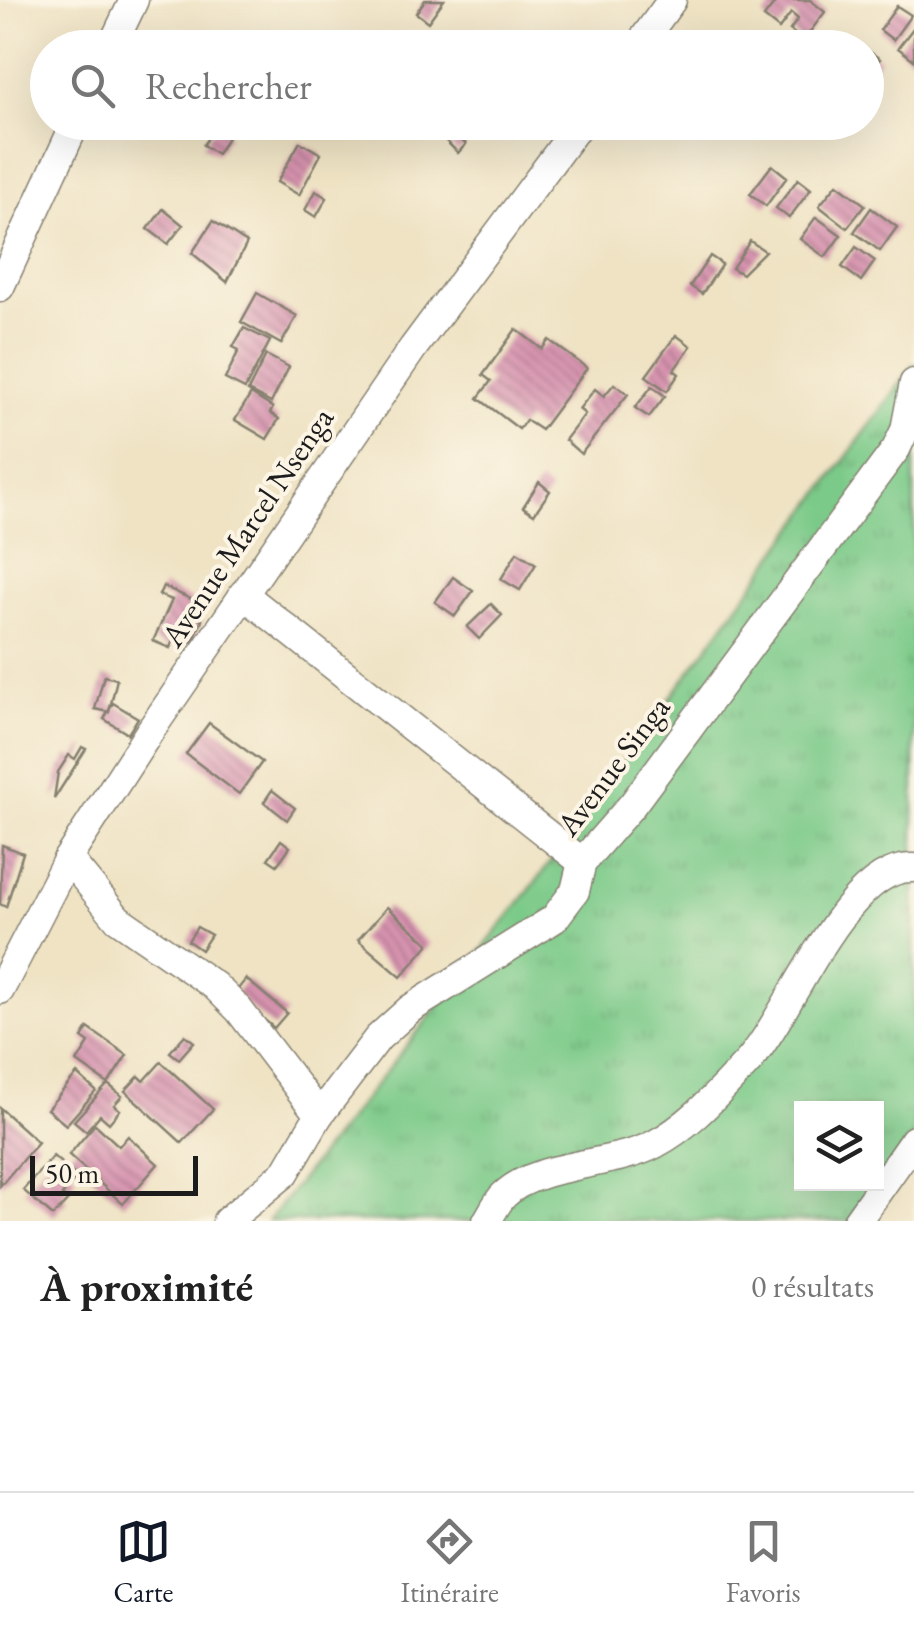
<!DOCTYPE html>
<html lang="fr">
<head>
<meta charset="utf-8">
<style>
	:root { --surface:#fff; --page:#f2f2f2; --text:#222; --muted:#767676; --line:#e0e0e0; --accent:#111827 }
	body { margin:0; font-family:"EB Garamond",serif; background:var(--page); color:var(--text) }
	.controls { position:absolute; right:30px; bottom:30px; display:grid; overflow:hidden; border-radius:0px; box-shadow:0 10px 40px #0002 }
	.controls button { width:90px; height:90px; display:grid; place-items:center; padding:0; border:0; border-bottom:2px solid var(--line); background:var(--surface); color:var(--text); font:50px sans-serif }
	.scale { position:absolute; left:30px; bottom:25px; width:168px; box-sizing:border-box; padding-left:10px; border:5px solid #1c1c1c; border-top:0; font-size:28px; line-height:35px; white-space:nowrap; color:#1c1c1c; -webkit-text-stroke:8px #fcf5e5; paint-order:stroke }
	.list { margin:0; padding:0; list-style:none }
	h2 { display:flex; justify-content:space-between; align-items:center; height:130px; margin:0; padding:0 40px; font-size:42px }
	h2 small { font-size:32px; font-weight:400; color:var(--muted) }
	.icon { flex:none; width:55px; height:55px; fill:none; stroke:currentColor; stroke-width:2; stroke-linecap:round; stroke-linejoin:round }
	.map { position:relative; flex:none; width:914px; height:1221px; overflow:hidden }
	.search { position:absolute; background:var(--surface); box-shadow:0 10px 40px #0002; left:30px; right:30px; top:30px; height:110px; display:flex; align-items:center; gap:25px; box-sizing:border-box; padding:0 35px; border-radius:55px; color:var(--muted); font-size:38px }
	.sheet { height:270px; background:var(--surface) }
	nav { display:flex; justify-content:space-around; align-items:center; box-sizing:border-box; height:140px; border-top:2px solid var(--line); background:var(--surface); font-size:28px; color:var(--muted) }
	nav a { display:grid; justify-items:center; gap:5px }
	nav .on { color:var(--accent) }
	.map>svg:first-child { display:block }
	.grass { fill:url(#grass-tufts); stroke:#4c7352; stroke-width:2.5; fill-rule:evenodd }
	.building { fill:url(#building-back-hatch) }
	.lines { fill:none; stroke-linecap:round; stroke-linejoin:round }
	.street-casing { stroke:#868070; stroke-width:31 }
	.street { stroke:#fff; stroke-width:28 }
	.labels { text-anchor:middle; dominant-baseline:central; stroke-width:8; stroke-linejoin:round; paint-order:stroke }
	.street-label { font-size:32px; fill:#1c1c1c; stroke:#fcf5e5 }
</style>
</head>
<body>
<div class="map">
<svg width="914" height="1221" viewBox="0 0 914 1221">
	<defs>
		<pattern id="grass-tufts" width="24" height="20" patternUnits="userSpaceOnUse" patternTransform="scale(2.5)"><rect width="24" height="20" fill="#7cca89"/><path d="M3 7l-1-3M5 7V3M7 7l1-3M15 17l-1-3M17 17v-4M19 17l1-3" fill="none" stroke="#6bad76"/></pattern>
		<pattern id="building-back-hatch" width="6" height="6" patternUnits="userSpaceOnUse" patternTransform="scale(2.5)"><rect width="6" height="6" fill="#d793af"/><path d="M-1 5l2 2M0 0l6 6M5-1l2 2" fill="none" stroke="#ae778e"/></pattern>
	</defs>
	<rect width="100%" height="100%" fill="#fcf5e5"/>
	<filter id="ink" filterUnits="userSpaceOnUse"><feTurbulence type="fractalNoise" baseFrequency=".01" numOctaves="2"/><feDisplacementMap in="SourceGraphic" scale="20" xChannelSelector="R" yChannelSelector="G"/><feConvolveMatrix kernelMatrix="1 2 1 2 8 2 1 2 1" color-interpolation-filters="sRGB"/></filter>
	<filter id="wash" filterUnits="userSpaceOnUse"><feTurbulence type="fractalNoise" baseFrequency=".0048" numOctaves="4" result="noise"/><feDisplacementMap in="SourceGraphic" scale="40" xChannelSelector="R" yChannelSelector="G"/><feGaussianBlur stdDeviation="2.25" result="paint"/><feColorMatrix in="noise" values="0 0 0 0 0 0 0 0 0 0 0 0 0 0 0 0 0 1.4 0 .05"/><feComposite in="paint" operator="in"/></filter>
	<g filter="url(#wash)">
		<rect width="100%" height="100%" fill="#efe3c4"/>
		<path class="grass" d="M914 365V1133L857 1221H268L535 883ZM802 1108H876V1184H802Z"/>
		<g id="blocks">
			<g class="building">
				<polygon points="425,0 444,0 428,22 416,13"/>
				<polygon points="777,0 810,0 825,12 803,41 790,30 798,19 791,13 779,29 764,17"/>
				<polygon points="897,6 911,15 893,40 880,30"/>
				<polygon points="914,27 914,60 898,48"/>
				<polygon points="866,49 880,59 866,76"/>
				<polygon points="806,122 829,122 821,133"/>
				<polygon points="216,126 229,135 217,154 203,145"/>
				<polygon points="454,133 466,144 458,153 446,141"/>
				<polygon points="300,142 321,154 299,195 277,182"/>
				<polygon points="772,165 787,177 766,206 750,194"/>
				<polygon points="798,179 811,189 789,218 776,208"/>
				<polygon points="837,184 865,205 847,228 819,206"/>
				<polygon points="316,191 327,198 316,217 305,210"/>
				<polygon points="871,208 897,227 880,251 854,232"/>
				<polygon points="163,209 183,225 168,244 148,229"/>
				<polygon points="816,217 841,235 825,257 800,239"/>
				<polygon points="213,221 247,243 227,282 192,253"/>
				<polygon points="750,241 765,251 742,274 732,268"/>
				<polygon points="856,247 875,261 861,281 842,267"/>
				<polygon points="710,256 722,264 702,294 690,286"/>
				<polygon points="257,293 297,316 281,344 241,322"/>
				<polygon points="244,328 270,341 245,389 225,379 239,350 233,347"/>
				<polygon points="516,329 542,349 549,340 587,368 541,430 526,420 519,429 478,398 491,381 483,375"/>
				<polygon points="676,335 691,346 674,370 679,374 667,391 646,376"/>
				<polygon points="266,355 289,367 271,403 248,391"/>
				<polygon points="614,384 628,394 581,454 565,440 585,414 579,409 595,389 604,396"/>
				<polygon points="652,386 665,396 649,417 635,408"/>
				<polygon points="251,394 273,408 270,413 279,419 267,439 235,420"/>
				<polygon points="539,482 550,491 534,514 523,507"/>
				<polygon points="517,552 536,564 520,590 501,579"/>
				<polygon points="453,577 473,591 455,616 435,602"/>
				<polygon points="163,586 193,600 187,613 202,620 192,643 173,640 170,648 153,641 172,600 159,595"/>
				<polygon points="491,604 502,615 479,639 467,627"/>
				<polygon points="104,676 117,679 109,712 95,709"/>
				<polygon points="113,703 138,718 128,734 104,719"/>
				<polygon points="209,723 262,762 239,794 186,754"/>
				<polygon points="82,747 86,749 54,799 58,772 69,755 75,759"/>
				<polygon points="272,790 295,808 287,820 264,802"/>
				<polygon points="281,840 290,847 277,865 268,859"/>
				<polygon points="2,845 23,853 6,907 0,904"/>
				<polygon points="387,907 429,944 401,977 358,940"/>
				<polygon points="197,927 211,935 201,950 188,941"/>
				<polygon points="246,979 287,1013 274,1028 234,994"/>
				<polygon points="88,1028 127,1055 108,1084 77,1062 89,1043 82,1038"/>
				<polygon points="185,1035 194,1042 179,1059 170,1052"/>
				<polygon points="161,1062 213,1109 182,1143 125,1091 139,1076 144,1081"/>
				<polygon points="77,1074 96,1091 66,1125 47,1109"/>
				<polygon points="108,1084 122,1096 114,1105 120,1110 109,1123 100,1115 86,1131 74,1121"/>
				<polygon points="0,1108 38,1142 0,1186"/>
				<polygon points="95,1124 119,1146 128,1136 158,1164 123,1204 69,1155"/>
				<polygon points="53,1156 77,1177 62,1195 68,1200 53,1216 23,1190"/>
			</g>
		</g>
	</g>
	<g filter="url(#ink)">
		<use href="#blocks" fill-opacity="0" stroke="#868070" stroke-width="2.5"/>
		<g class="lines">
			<g class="street-casing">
				<g id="street">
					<polyline points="111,48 134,0"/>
					<polyline points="637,48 672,0"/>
					<polyline points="0,287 76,122"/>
					<polyline points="243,594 582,862"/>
					<polyline points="68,858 118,919 215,986 239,1010 319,1115"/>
					<polyline points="0,990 68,858 148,734 413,348 581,122"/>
					<polyline points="227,1221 285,1173 319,1115 378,1038 410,1009 554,919 575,891 582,862 632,805 896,449 905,430 914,383"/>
					<path d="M487 1221C492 1213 497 1202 504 1195 538 1162 613 1167 655 1144 691 1125 718 1093 746 1064 789 1019 845 863 914 868"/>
					<polyline points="857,1221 914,1140"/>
				</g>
			</g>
			<use href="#street" class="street"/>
		</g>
	</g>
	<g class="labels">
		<g class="street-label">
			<text transform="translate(247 527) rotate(-56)">Avenue Marcel Nsenga</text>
			<text transform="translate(613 766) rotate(-53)">Avenue Singa</text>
		</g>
	</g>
</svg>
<div class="controls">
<button><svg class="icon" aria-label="layers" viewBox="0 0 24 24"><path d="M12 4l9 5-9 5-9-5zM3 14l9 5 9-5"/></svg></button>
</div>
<div class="scale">50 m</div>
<div class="search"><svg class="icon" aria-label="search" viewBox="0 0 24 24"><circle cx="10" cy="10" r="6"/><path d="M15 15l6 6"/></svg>Rechercher</div>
</div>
<section class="sheet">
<h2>À proximité<small>0 résultats</small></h2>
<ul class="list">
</ul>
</section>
<nav>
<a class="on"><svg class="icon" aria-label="map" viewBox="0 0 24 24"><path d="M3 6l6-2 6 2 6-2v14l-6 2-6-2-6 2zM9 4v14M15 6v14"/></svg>Carte</a>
<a><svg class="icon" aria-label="directions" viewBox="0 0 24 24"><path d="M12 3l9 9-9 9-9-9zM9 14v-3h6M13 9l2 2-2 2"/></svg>Itinéraire</a>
<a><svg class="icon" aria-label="saved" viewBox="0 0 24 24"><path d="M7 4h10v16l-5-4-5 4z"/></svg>Favoris</a>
</nav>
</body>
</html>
